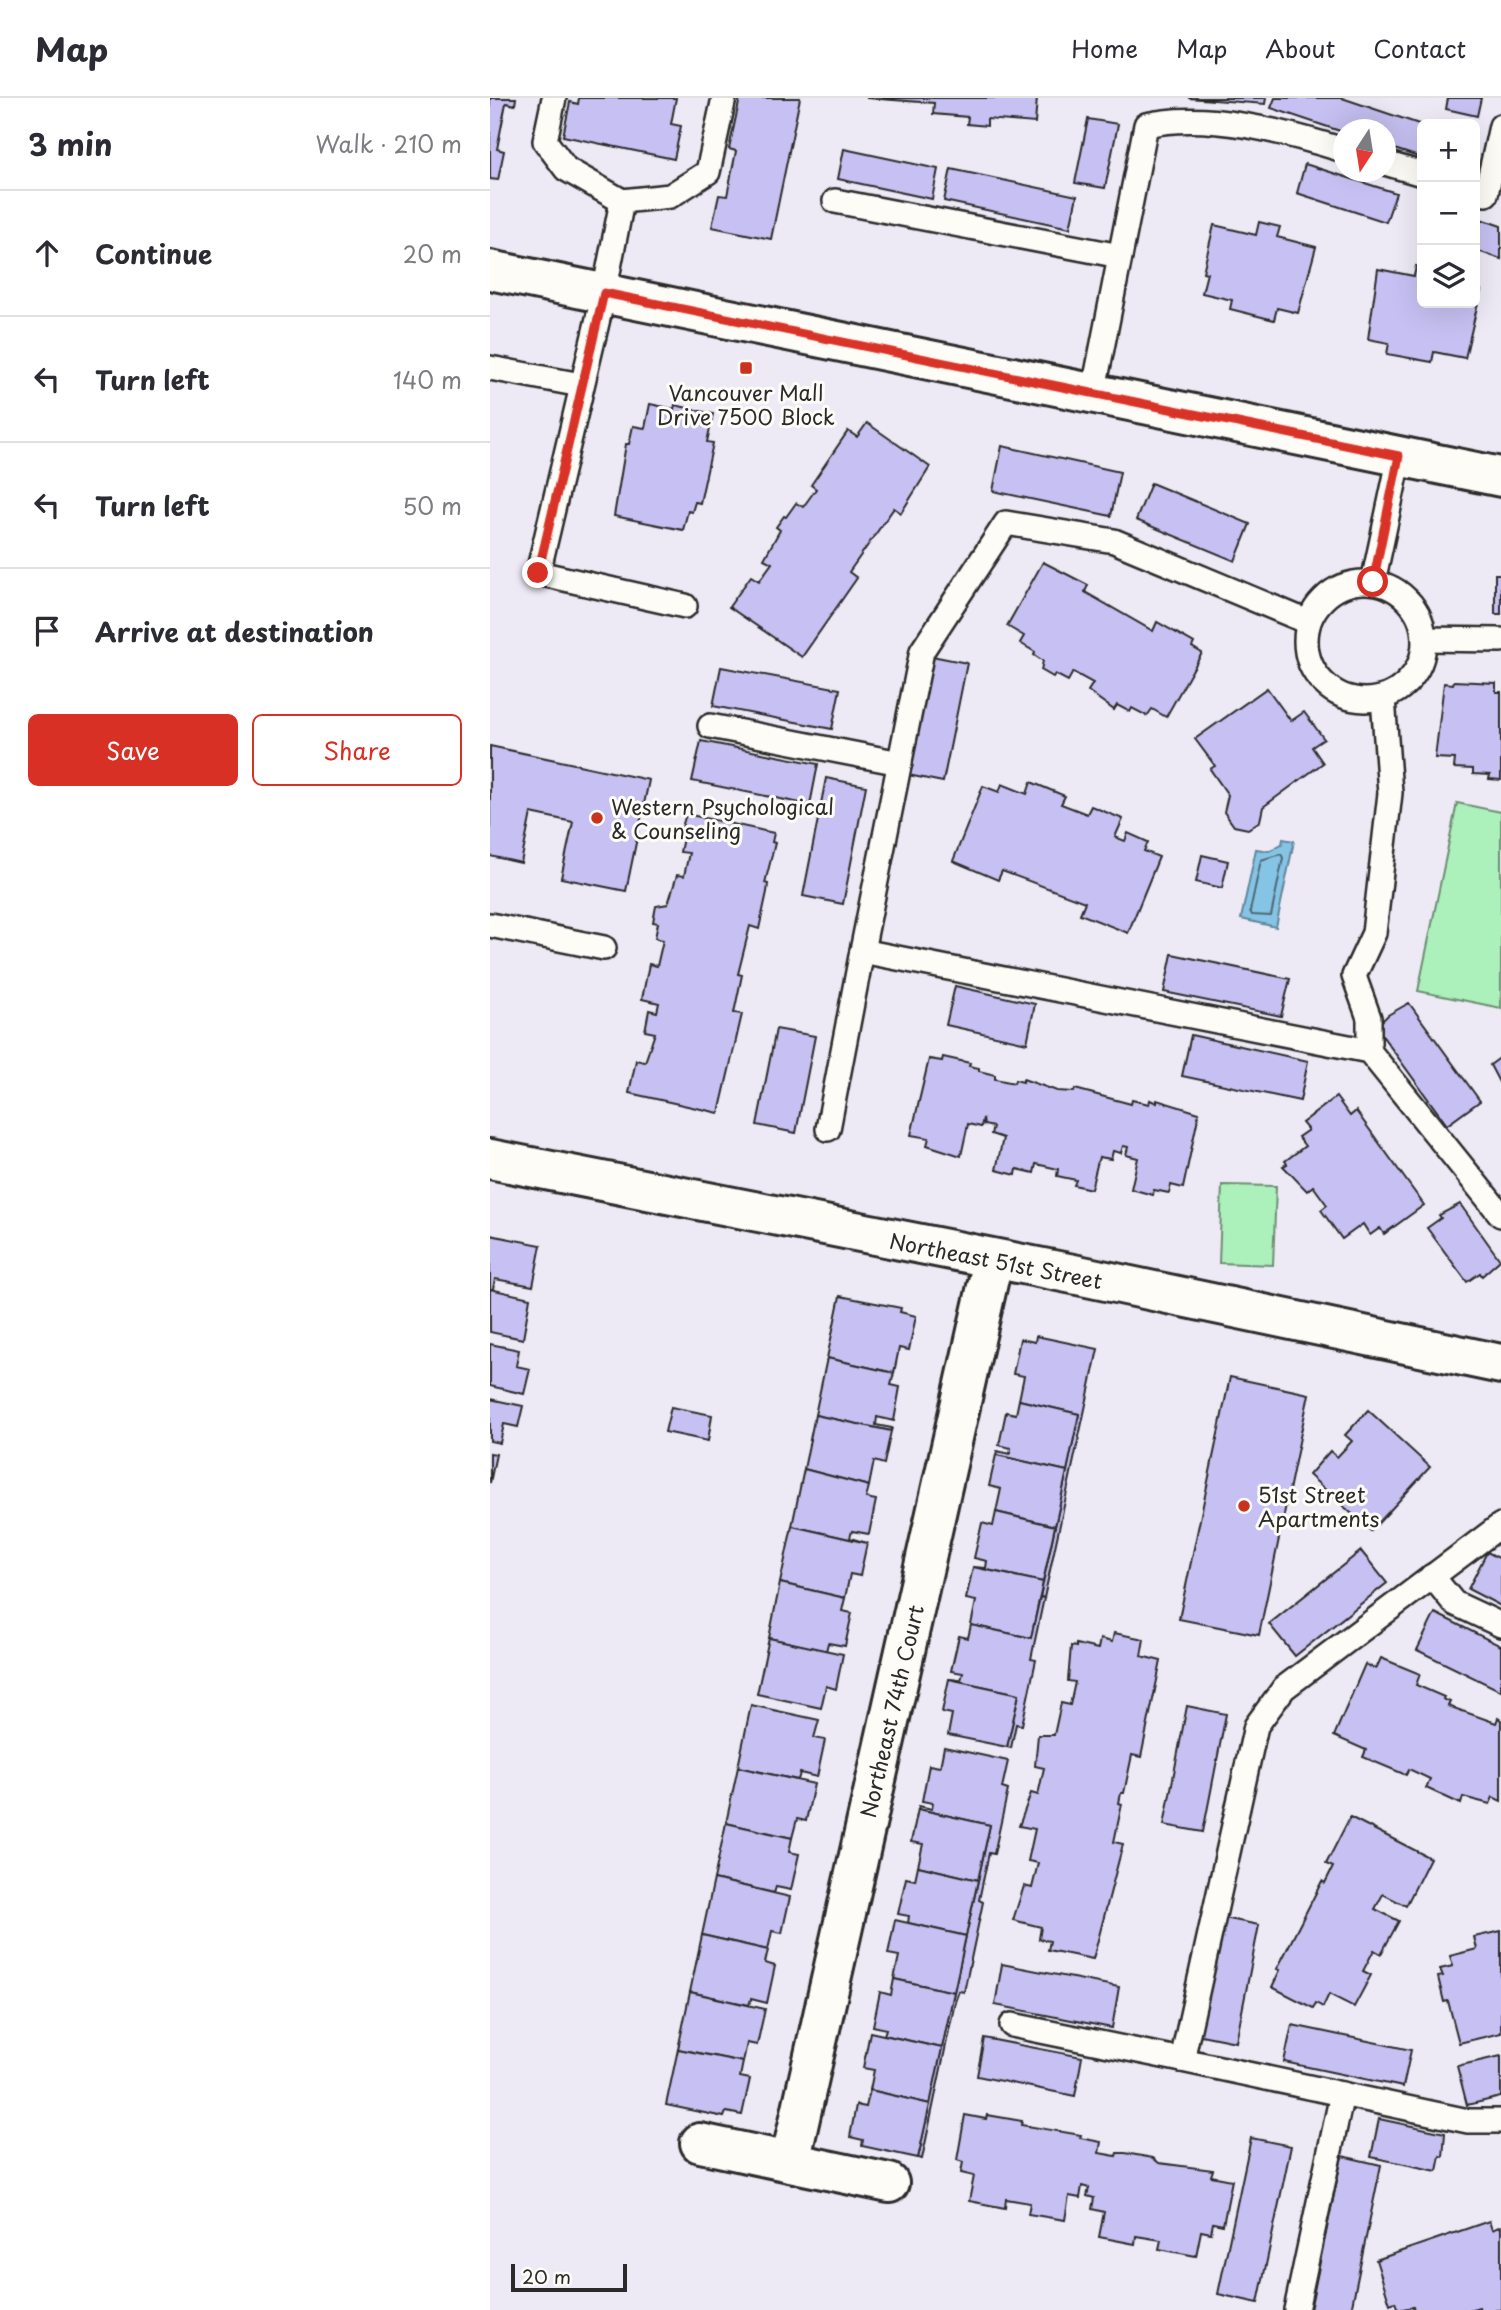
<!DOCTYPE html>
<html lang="en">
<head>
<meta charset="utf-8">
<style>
	:root { --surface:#fff; --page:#f7f7f7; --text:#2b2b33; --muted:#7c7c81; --line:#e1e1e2; --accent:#d93025 }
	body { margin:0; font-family:"Playpen Sans",sans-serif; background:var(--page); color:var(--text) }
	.controls { position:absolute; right:21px; top:21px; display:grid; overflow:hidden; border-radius:10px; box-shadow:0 7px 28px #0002 }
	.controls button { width:63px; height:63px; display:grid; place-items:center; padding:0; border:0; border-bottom:2px solid var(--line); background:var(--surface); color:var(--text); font:35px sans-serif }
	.compass { position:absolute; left:843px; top:21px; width:63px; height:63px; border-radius:50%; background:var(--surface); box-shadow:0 7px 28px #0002; rotate:192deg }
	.scale { position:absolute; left:21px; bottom:18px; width:116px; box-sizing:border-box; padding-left:7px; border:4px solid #2b2b2b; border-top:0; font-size:19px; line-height:24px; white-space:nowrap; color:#2b2b2b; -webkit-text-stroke:5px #fdfcf7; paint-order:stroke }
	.stop { position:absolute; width:21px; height:21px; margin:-16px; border:5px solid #d93025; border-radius:50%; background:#fff }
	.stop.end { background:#d93025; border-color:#fff; box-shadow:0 2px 7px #0008 }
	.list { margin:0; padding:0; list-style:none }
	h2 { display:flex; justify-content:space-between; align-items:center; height:91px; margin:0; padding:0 28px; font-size:30px }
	h2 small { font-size:23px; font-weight:400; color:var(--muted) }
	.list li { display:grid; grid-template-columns:46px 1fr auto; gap:21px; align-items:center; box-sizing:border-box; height:126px; padding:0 28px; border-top:2px solid var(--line) }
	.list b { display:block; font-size:26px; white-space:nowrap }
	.list em { font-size:23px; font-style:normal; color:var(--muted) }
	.actions { display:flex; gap:14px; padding:21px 28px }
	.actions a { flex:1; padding:16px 0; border:2px solid var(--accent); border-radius:10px; text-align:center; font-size:24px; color:var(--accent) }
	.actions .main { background:var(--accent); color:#fff }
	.icon { flex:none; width:38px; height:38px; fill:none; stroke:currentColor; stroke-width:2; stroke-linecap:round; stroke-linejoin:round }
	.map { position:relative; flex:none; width:1011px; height:2212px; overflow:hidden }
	header { display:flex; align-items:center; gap:42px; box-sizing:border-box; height:98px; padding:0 35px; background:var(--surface); border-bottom:2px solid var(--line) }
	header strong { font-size:33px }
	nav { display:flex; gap:38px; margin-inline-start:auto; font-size:24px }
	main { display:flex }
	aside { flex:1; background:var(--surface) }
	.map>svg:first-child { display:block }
	.green { fill:#acf0bb; stroke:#6c8e73; stroke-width:2 }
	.water { fill:#85c4e5; stroke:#61879b; stroke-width:2 }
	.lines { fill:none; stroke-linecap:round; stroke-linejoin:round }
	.shore { stroke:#4f6875; stroke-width:2 }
	.building { fill:#c7c1f3; stroke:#2b2b2b; stroke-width:2 }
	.lane-casing { stroke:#2b2b2b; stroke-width:28 }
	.street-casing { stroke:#2b2b2b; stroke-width:44 }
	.secondary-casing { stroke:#2b2b2b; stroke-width:44 }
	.lane { stroke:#fdfcf7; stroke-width:23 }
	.street { stroke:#fdfcf7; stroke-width:38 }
	.secondary { stroke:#fdfcf7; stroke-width:38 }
	.route { stroke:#d93025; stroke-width:9 }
	.poi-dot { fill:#c8321e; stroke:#fdfcf7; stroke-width:2.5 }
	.labels { text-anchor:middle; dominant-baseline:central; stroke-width:6; stroke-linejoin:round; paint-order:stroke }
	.poi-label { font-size:21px; fill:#2b2b2b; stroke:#fdfcf7; text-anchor:start }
	.street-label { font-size:21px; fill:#2b2b2b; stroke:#fdfcf7 }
</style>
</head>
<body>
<header>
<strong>Map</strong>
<nav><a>Home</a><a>Map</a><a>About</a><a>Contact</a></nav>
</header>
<main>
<aside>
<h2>3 min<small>Walk · 210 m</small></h2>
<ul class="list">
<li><svg class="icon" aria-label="ahead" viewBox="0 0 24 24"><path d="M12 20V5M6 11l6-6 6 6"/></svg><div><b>Continue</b></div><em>20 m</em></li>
<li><svg class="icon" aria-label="left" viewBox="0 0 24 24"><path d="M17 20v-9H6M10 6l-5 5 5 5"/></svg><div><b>Turn left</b></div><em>140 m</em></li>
<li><svg class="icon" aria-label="left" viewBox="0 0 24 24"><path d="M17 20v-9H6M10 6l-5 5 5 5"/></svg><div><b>Turn left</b></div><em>50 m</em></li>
<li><svg class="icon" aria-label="arrive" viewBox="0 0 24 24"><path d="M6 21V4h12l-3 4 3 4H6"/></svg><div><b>Arrive at destination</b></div></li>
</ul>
<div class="actions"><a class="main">Save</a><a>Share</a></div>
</aside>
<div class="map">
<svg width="1011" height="2212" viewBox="0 0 1011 2212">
	<rect width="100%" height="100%" fill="#edeaf6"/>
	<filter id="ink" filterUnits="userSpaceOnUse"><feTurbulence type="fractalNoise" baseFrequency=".0143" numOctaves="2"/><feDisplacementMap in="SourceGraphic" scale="14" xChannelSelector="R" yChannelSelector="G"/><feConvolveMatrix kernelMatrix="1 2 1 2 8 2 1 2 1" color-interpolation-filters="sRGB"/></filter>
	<g filter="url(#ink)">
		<g class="green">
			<polygon points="967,705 1011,714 1011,910 928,893"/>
			<polygon points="732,1087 786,1088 783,1167 729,1165"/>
		</g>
		<polygon class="water" points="793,741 804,743 786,829 751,821 766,751 779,753 792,746"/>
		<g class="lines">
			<polygon class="shore" points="791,756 793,760 781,818 762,817 760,813 771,762"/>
		</g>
		<g class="building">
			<polygon points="0,0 26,0 25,7 16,5 7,51 14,53 8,82 0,81"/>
			<polygon points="89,0 186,0 181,26 191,28 184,61 73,38 80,4 88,6"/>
			<polygon points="250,0 310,0 281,141 222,129 229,97 237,98 246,53 239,51"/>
			<polygon points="376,0 547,0 545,25 497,21 497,28 477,26 478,19 443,16 444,5"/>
			<polygon points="698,0 776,0 775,6"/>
			<polygon points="785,0 852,0 932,27 932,60 895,48 895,32 853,32 853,34 781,10"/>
			<polygon points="958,0 991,0 987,18 956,11"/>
			<polygon points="598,21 628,26 615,90 585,85"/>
			<polygon points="354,51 448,71 442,101 348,81"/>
			<polygon points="815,66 906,95 896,124 807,95"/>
			<polygon points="461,71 587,98 580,130 454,103"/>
			<polygon points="985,119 1011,128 1011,161 985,152"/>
			<polygon points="769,124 790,129 787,139 826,149 808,215 787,210 784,222 740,211 742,202 712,195 717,175 713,174 724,127 766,137"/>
			<polygon points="926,168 932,170 932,205 985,205 985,191 991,192 975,260 944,254 942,264 897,256 899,245 878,241 888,171 924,178"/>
			<polygon points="160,306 184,311 185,307 223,316 217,344 223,345 210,405 205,404 202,414 198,413 193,432 124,418 136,346 139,346 143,328 155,330"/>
			<polygon points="377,325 440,369 411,415 404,410 359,474 367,480 312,559 239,509 261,478 269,483 282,465 274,461 290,432 286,429 294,418 296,419 306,405 313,409 326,391 321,387 358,333 367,339"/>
			<polygon points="512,348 630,374 621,418 503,393"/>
			<polygon points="661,385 760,426 745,463 646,422"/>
			<polygon points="553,464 598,487 595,494 663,533 667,524 704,545 702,549 712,555 676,619 662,611 657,618 642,610 640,614 627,607 624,612 598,593 603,585 583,574 578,583 565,576 563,579 551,572 553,563 544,557 545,554 530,545 534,538 517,528"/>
			<rect x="1005" y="476" width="6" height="40"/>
			<polygon points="437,557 477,565 453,684 413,676"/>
			<polygon points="231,569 350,591 342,631 223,608"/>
			<polygon points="964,583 1006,585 1006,594 1011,594 1011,682 999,681 1000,677 983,676 983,671 964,670 965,661 945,660 954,585 963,586"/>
			<polygon points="777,590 801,623 814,614 834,641 822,649 833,665 773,709 770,723 758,731 744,728 734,714 738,697 720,671 725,668 705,641"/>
			<polygon points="211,643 328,666 320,707 202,683"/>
			<polygon points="0,648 159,682 136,793 71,780 83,724 41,715 31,765 0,758"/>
			<polygon points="336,680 376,688 353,806 313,798"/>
			<polygon points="541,684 575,698 571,706 597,716 601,708 633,721 625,739 635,743 638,735 658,744 654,753 669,759 638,835 590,816 595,804 512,773 508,782 463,763 493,688 509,694 512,686 537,696"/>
			<polygon points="196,716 284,735 282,744 285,745 275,785 278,786 277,794 269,831 260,828 248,876 252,877 244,915 252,916 229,1015 139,995 146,962 155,964 165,935 155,933 159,912 167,914 169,905 152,901 159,866 167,868 173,842 165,840 168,825 163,824 166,808 178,806 187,777 194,778 199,755 190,754 193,740 189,739"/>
			<polygon points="712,757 738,763 732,790 706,784"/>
			<polygon points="682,856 800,881 791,918 674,894"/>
			<polygon points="465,888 545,906 537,945 456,927"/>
			<polygon points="919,905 990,1003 957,1027 886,929 898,917"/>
			<polygon points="286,931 325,938 306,1035 267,1027"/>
			<polygon points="701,937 818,963 810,1003 692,978"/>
			<polygon points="453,959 480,965 479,968 489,970 489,973 505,977 505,981 524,985 525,982 533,984 533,981 567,993 584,994 585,991 641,1006 642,1002 659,1006 660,1002 667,1005 667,1002 709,1015 693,1090 681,1087 679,1095 664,1092 663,1097 641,1091 648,1060 636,1057 638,1049 633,1048 631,1055 623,1053 621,1061 609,1059 601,1091 584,1087 586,1082 567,1078 568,1071 546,1066 544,1075 527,1071 526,1077 506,1072 513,1040 501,1036 503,1029 494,1027 493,1020 491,1029 478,1026 471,1058 437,1047 439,1040 421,1037 439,961 452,963"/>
			<polygon points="1011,959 1011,988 1000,967"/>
			<polygon points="846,999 860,1018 866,1013 934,1107 894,1136 890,1130 880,1137 873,1126 852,1141 831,1112 837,1107 823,1088 817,1093 793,1068 797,1066 795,1063 815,1048 808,1039 818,1032 812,1025"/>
			<polygon points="970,1106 1010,1162 992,1178 990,1175 977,1184 937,1130 951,1120 949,1117"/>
			<polygon points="0,1137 51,1147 43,1188 5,1181 3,1191 0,1191"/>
			<polygon points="0,1191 40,1200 33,1241 0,1234"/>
			<polygon points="350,1198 411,1210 410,1214 426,1218 419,1252 409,1250 404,1275 337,1260"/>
			<polygon points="546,1238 608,1251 554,1500 550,1499 589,1316 529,1302 534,1278 523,1276 530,1241 545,1244"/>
			<polygon points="0,1246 29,1252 26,1268 40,1271 34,1296 0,1288"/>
			<polygon points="337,1260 404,1275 401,1287 410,1289 404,1323 387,1319 386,1327 402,1330 401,1333 325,1317"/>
			<polygon points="740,1279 819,1296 769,1537 689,1521"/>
			<polygon points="0,1301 33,1308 28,1329 14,1326 10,1345 0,1343"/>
			<polygon points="529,1302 589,1316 577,1373 506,1357 507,1353 520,1356 521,1350 509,1347 516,1314 526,1316"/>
			<polygon points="181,1309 222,1317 218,1343 175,1334"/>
			<polygon points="878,1312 940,1369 881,1433 819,1377 840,1353 847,1359 862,1343 855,1337"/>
			<polygon points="325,1317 401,1333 394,1366 384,1363 379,1388 314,1371"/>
			<polygon points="0,1355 6,1356 0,1385"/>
			<polygon points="506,1357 577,1373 565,1428 506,1414 511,1391 499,1388"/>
			<polygon points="314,1371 379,1388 376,1400 386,1402 379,1436 362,1433 360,1440 377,1445 302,1428"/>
			<polygon points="506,1414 565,1428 553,1484 483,1469 496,1470 497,1463 484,1460 492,1425 503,1428"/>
			<polygon points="302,1428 377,1445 370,1478 360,1476 355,1500 290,1485"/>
			<polygon points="871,1453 897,1485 805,1558 779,1526"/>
			<polygon points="997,1454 1011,1461 1011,1508 978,1491"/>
			<polygon points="483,1469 553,1484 541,1540 481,1527 486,1503 476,1501"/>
			<polygon points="290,1485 355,1500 352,1513 362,1515 355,1548 338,1545 336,1553 279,1540"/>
			<polygon points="550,1499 554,1500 541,1561 546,1562 532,1627 526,1626 521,1650 517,1649 529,1596 459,1581 471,1582 473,1575 461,1573 469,1538 478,1540 481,1527 541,1540"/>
			<polygon points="945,1515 1011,1548 1011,1593 927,1552"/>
			<polygon points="624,1535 654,1541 651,1558 671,1563 651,1659 642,1657 634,1695 631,1695 629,1705 632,1706 624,1744 633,1746 603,1861 558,1852 560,1843 549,1841 551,1829 523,1822 534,1788 542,1790 548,1765 538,1763 545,1731 529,1728 541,1695 548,1697 554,1670 545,1668 548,1637 564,1637 571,1605 580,1607 585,1584 578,1583 581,1548 586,1549 586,1546 608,1551 610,1541 622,1544"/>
			<polygon points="279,1540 353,1556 346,1591 336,1588 331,1610 267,1596"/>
			<polygon points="891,1560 930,1576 926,1587 954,1599 953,1601 960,1604 958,1608 1006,1625 1008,1620 1011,1622 1011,1703 1003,1699 1000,1706 973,1699 971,1706 936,1690 940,1681 919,1671 916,1677 873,1659 876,1652 844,1638 875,1566 886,1571"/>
			<polygon points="459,1581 529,1596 517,1649 458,1637 462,1616 452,1614"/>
			<polygon points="261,1607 329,1622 324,1640 335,1642 327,1679 310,1675 308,1682 248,1669"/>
			<polygon points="697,1608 736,1616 713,1734 674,1727"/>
			<polygon points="454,1649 518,1663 512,1690 518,1692 504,1756 499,1755 489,1802 493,1804 474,1894 469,1893 465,1904 432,2061 428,2060 500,1727 428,1711 429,1708 442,1711 443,1705 432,1703 439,1667 450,1669"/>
			<polygon points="248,1669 324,1686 316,1723 307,1721 302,1740 236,1725"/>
			<polygon points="428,1711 500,1727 488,1782 428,1768 433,1746 421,1744"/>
			<polygon points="860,1719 940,1760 916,1808 893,1796 885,1811 909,1823 891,1856 884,1852 873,1873 881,1877 864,1909 839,1896 833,1909 826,1905 823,1910 782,1889 790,1872 787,1871 832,1783 835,1785 843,1769 836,1766"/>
			<polygon points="236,1725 302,1740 299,1754 309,1756 301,1792 286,1789 284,1795 224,1781"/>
			<polygon points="428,1768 488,1782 476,1838 418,1825 419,1818 408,1816 416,1780 425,1782"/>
			<polygon points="224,1781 300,1799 292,1835 282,1833 278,1852 212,1837"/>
			<polygon points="729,1819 769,1827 746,1944 706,1936"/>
			<polygon points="405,1822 476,1838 464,1894 404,1881 409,1858 398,1856"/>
			<polygon points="1011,1833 1011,1935 969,1945 958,1903 954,1904 948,1879 953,1878 950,1871 963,1868 960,1858 987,1851 984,1839"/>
			<polygon points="212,1837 278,1852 275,1865 285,1868 277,1905 261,1901 259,1907 200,1894"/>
			<polygon points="512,1866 629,1889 622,1930 505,1907"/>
			<polygon points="404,1881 464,1894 452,1950 394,1937 396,1931 383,1928 390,1894 401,1897"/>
			<polygon points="200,1894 275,1911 267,1947 257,1945 253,1964 188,1951"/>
			<polygon points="802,1927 921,1952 913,1989 794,1964"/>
			<polygon points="380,1934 452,1950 440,2006 380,1992 384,1972 373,1970"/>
			<polygon points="494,1940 592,1959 585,1998 487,1978"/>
			<polygon points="188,1951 253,1964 250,1979 260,1981 252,2017 236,2014 234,2019 176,2007"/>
			<polygon points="1011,1958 1011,1999 977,2007 967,1968"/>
			<polygon points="380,1992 440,2006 428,2060 372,2048 373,2042 360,2039 366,2007 376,2009"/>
			<polygon points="475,2017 496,2021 497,2017 532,2023 531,2027 591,2037 590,2040 611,2044 609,2055 626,2058 627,2055 635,2055 663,2060 669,2065 723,2072 721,2078 742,2082 733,2127 723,2125 721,2135 711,2133 706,2158 669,2151 671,2142 646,2138 645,2146 609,2139 614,2114 602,2111 604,2100 597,2098 599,2090 592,2088 590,2100 579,2098 575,2122 538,2116 540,2105 516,2101 515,2110 479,2103 484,2078 471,2075 473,2064 467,2062"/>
			<polygon points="889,2021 955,2035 953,2059 950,2058 947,2073 881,2059"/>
			<polygon points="761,2040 801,2048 768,2205 728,2196"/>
			<polygon points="852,2058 891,2067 861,2212 820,2212"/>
			<polygon points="999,2123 1002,2132 1011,2128 1011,2212 990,2212 989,2209 979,2212 924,2212 923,2209 908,2212 905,2204 900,2206 886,2162"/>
		</g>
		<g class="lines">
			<g class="lane-casing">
				<g id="lane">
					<polyline points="64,0 55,43 76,71 132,103 180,98 218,74 234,0"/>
					<polyline points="895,65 932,76"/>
					<polyline points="996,96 1011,28"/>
					<polyline points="132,103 114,195 48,475 195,508"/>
					<polyline points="345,103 630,158"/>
					<polyline points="0,270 91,287"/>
					<path d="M603 296 656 27C717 13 795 34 853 52"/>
					<circle cx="875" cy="543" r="59"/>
					<polyline points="883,484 910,358"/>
					<polyline points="934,541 1011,542"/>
					<polyline points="220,628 410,665"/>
					<polyline points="0,827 114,850"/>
					<polyline points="372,853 432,553 516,425 624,443 818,524"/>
					<polyline points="879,953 879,920 864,878 884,835 900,695 893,600"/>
					<polyline points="338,1031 372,853 879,953 1011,1117"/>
					<polyline points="942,1478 964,1505 1011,1527"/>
					<polyline points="522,1927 692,1962 766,1628 794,1590 1011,1427"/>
					<polyline points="692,1962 978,2023 1011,2023"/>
					<polyline points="806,2212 852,1996"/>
				</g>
			</g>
			<g class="street-casing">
				<g id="street">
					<polyline points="210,2045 399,2085"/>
					<polyline points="300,2064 503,1162"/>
				</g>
			</g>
			<g class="secondary-casing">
				<g id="secondary">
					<polyline points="0,172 1011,379"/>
					<polyline points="0,1061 583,1176 1011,1266"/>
				</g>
			</g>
			<use href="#lane" class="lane"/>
			<use href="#street" class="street"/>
			<use href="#secondary" class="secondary"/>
		</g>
	</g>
	<g class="lines" filter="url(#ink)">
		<polyline class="route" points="48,475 114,195 909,358 883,484"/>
	</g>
	<g class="poi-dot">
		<rect x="249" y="263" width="14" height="14" rx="3.5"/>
		<circle cx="107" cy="720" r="7"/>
		<circle cx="754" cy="1408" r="7"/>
	</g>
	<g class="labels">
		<g class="poi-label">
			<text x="256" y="294" text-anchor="middle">Vancouver Mall<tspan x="256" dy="24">Drive 7500 Block</tspan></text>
			<text x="121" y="708">Western Psychological<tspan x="121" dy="24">&amp; Counseling</tspan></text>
			<text x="768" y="1396">51st Street<tspan x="768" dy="24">Apartments</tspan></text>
		</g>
		<g class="street-label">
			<text transform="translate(506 1162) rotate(11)">Northeast 51st Street</text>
			<text transform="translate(401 1613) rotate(-77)">Northeast 74th Court</text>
		</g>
	</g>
</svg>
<div class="controls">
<button>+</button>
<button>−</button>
<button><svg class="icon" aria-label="layers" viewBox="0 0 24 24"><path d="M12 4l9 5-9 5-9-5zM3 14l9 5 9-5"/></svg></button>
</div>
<svg class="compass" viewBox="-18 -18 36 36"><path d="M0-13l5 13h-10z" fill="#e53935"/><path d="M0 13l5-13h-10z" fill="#7c7c81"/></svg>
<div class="scale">20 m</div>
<div class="stop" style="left:883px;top:484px"></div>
<div class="stop end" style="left:48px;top:475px"></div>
</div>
</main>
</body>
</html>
